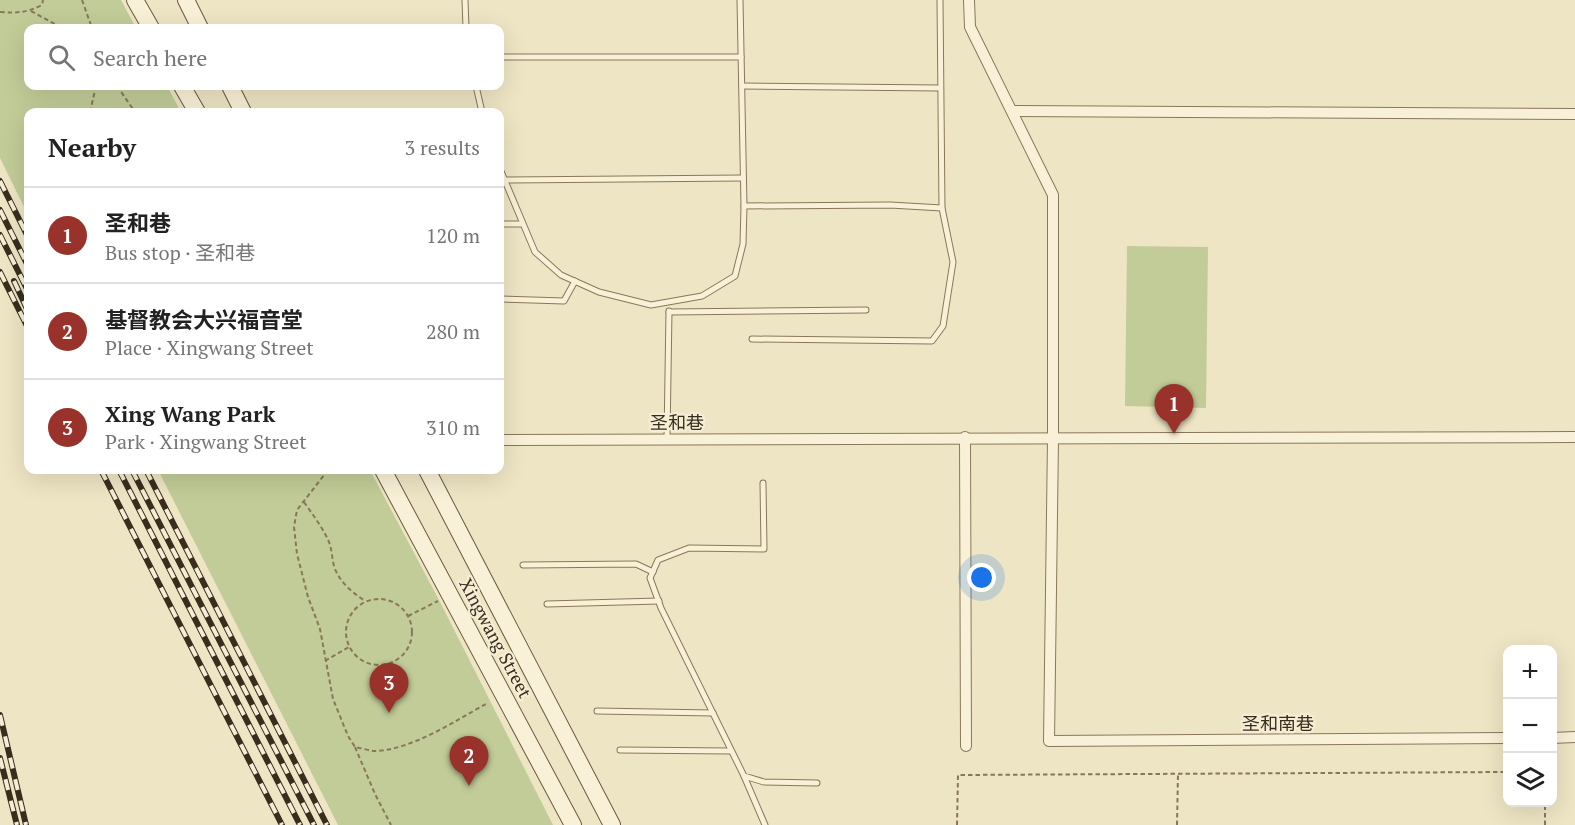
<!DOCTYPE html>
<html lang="en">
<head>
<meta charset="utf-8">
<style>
	:root { --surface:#fff; --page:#f2f2f2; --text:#222; --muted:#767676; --line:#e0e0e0; --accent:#98322b }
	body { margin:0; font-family:"PT Serif","Noto Sans SC",serif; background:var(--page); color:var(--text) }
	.controls { position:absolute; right:18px; bottom:18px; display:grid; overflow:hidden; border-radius:12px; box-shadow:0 6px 24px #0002 }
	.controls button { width:54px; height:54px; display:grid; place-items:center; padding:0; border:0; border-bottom:2px solid var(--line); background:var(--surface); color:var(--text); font:30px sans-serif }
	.you { position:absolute; left:982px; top:578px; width:21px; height:21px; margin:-15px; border:4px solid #fff; border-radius:50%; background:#1a73e8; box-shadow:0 0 0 9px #1a73e833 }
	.badge { display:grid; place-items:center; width:39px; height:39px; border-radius:50%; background:var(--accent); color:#fff; font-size:20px; font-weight:700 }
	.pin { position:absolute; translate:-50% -50px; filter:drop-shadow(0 2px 3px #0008) }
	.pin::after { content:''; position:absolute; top:32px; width:21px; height:18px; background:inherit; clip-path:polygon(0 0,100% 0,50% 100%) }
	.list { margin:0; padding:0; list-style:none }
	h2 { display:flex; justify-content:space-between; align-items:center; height:78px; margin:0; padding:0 24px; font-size:26px }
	h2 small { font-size:20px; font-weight:400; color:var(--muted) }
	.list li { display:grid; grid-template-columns:39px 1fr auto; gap:18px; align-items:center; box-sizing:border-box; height:96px; padding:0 24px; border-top:2px solid var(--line) }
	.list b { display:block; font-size:22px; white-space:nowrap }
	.list p { margin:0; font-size:20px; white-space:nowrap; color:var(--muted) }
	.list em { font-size:20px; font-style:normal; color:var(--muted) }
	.icon { flex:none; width:33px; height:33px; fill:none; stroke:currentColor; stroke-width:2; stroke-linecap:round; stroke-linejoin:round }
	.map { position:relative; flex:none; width:1575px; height:825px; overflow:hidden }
	.search { position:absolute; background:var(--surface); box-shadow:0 6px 24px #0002; left:24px; top:24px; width:480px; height:66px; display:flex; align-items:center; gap:15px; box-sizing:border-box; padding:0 21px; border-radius:12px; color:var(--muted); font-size:22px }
	.panel { position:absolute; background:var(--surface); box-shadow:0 6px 24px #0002; left:24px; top:108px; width:480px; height:366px; border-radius:12px }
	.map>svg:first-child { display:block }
	.green { fill:#c2cc98 }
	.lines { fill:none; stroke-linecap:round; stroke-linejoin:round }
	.lane-casing { stroke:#89775a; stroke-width:7 }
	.street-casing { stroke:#89775a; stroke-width:12 }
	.secondary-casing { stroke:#6b583e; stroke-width:18 }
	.path { stroke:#89775a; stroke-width:2; stroke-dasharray:4.5 3; stroke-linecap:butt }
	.lane { stroke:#f9f1d7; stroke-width:5 }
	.street { stroke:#f9f1d7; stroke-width:10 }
	.secondary { stroke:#f9f1d7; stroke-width:16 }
	.rail-casing { stroke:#392d1e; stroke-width:6 }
	.rail { stroke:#f5eed4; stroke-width:4; stroke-dasharray:11; stroke-linecap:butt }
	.labels { text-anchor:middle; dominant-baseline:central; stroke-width:4.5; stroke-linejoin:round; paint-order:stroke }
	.street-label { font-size:18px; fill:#392d1e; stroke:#f5eed4 }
</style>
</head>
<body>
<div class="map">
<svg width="1575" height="825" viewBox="0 0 1575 825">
	<rect width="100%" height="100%" fill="#eee5c4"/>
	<g class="green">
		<polygon points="0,0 121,0 136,28 28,28 28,86 167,86 181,112 28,112 28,215 0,158"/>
		<polygon points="1127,246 1208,247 1206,408 1125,406"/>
		<polygon points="158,470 370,470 439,600 553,825 338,825"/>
	</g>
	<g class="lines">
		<g class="lane-casing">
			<g id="lane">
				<polyline points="465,0 466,28"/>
				<polyline points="500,57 741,57"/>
				<polyline points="476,86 482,112"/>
				<polyline points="742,86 940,88"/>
				<polyline points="500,169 535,252 561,275 599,292 651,305 702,296 735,276 743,244 744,206 740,0"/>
				<polyline points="504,180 743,178"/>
				<polyline points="744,206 890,205 942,208"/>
				<polyline points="500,224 522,224"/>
				<polyline points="500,299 564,301 575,281"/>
				<polyline points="669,312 866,310"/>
				<polyline points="752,339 932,341 943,326 953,262 942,208 940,0"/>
				<polyline points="667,438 669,311"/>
				<polyline points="763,483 764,549 689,548 658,560 650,578 661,608 744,776 764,782 817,783"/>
				<polyline points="523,565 636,564 653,572"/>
				<polyline points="547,604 659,601"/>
				<polyline points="597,711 713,713"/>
				<polyline points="620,750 731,751"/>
				<polyline points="744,776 765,825"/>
			</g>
		</g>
		<g class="street-casing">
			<g id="street">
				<polyline points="969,0 970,27 1053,195 1053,438 1049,741 1508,738"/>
				<polyline points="1012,111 1575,114"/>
				<polyline points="965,437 966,746"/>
				<polyline points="500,440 1575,437"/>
				<polyline points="1552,738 1575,737"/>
			</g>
		</g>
		<g class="secondary-casing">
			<g id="secondary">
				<polyline points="135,0 151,28"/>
				<polyline points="186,0 200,28"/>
				<polyline points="182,86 197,112"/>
				<polyline points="230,86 243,112"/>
				<polyline points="383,470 573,825"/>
				<polyline points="427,470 612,825"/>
			</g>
		</g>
		<g class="path">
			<polyline points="82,0 92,28"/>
			<polyline points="31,11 62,28"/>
			<path d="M0 12C17 13 26 13 42 5L43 0"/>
			<polyline points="117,86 135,112"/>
			<polyline points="90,112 96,86"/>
			<path d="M328 470 297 510 294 527 297 554 308 597 320 629 333 699 348 736 355 747C361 748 367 750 373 751 410 751 455 721 486 704"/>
			<path d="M304 502C313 515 323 528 329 542 332 550 332 558 334 566 339 582 352 592 365 601"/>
			<circle cx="379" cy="632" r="33"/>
			<polyline points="408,616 438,601"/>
			<polyline points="325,661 349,647"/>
			<polyline points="355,747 375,794 391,825"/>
			<polyline points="957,825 958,775 1508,772"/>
			<polyline points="1177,825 1178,774"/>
			<polyline points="1545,825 1545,802"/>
		</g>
		<use href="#lane" class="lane"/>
		<use href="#street" class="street"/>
		<use href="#secondary" class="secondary"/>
		<g class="rail-casing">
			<g id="rail">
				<polyline points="0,181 28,237"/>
				<polyline points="0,210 28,266"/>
				<polyline points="0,235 28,291"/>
				<polyline points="0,272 28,328"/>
				<polyline points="14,281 28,311"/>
				<polyline points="101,470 282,825"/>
				<polyline points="119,470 300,825"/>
				<polyline points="132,470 314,825"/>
				<polyline points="146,470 327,825"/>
				<polyline points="0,715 26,825"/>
				<polyline points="0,758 17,825"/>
			</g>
		</g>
		<use href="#rail" class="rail"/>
	</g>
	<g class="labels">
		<g class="street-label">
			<text x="677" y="422">圣和巷</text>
			<text transform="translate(496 638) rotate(62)">Xingwang Street</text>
			<text x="1278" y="723">圣和南巷</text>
		</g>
	</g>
</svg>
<div class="controls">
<button>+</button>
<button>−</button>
<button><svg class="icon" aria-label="layers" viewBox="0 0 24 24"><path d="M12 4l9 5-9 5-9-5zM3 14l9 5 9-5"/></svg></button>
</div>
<div class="you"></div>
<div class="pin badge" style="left:1174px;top:434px">1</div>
<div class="pin badge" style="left:469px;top:786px">2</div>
<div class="pin badge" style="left:389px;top:713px">3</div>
<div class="search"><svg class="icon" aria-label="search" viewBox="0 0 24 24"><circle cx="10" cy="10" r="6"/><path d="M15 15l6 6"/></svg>Search here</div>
<section class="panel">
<h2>Nearby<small>3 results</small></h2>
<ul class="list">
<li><span class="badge">1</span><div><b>圣和巷</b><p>Bus stop · 圣和巷</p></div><em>120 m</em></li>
<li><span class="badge">2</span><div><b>基督教会大兴福音堂</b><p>Place · Xingwang Street</p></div><em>280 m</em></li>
<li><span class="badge">3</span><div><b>Xing Wang Park</b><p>Park · Xingwang Street</p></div><em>310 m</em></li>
</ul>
</section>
</div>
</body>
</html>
